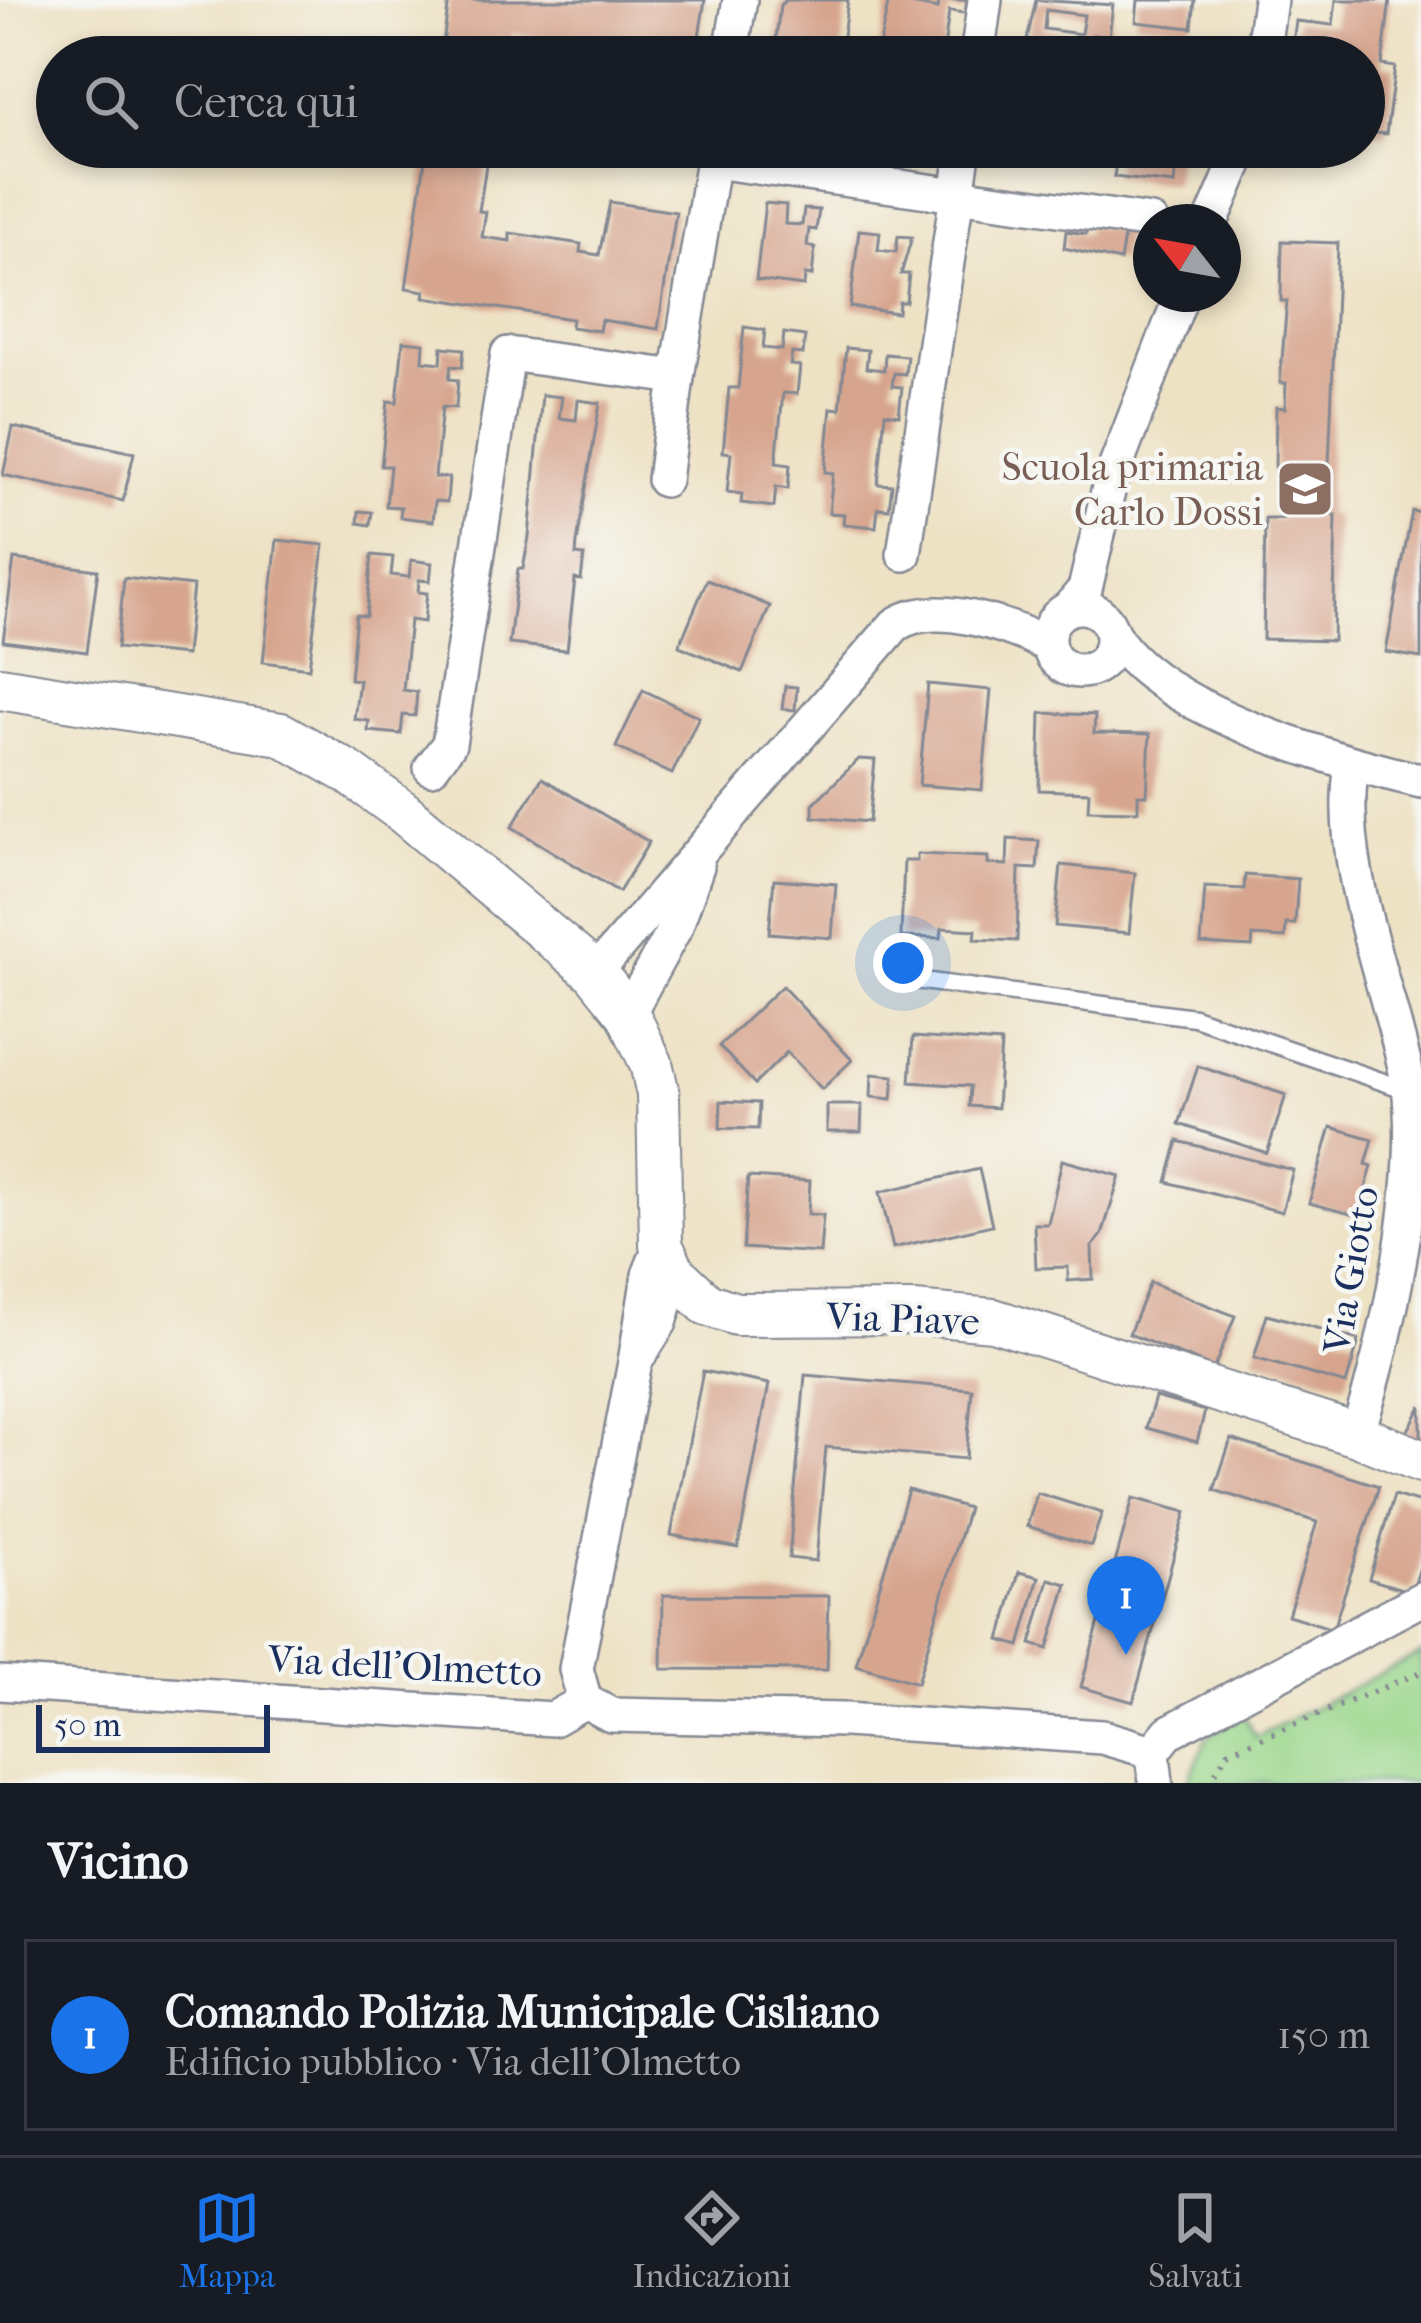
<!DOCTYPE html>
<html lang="it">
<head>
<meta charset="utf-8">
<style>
	:root { --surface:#171b24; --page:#242831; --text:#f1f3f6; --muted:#9ea1a6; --line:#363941; --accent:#1a73e8 }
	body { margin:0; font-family:"IM FELL French Canon",serif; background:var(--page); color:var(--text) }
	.compass { position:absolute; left:1133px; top:204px; width:108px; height:108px; border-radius:50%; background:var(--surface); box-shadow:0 6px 18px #0003; rotate:301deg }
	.scale { position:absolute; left:36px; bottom:30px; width:234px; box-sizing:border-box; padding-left:12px; border:6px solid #1b2f5e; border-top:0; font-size:33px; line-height:42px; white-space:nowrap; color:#1b2f5e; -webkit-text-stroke:9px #f6f6f2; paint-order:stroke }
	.you { position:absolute; left:903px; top:963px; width:42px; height:42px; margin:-30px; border:9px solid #fff; border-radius:50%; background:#1a73e8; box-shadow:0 0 0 18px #1a73e833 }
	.badge { display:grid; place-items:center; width:78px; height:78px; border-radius:50%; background:var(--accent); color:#fff; font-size:39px; font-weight:700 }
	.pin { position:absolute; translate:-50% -99px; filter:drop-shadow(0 3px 6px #0008) }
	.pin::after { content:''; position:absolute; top:63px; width:42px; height:36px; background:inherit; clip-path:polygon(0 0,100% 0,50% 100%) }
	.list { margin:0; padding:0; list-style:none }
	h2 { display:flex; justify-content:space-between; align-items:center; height:156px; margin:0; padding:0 48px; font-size:51px }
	h2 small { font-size:39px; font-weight:400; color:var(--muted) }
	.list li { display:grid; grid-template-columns:78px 1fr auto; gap:36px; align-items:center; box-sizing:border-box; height:192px; margin:0 24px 24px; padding:0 24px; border:3px solid var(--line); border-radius:0px }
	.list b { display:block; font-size:45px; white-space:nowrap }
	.list p { margin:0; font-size:39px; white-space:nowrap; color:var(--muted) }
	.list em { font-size:39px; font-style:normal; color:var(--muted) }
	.icon { flex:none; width:66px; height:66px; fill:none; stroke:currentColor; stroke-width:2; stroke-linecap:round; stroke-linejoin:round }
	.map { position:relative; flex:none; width:1421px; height:1783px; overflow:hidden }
	.search { position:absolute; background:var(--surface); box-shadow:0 6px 18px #0003; left:36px; right:36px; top:36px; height:132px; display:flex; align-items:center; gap:30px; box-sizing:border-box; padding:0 42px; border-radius:66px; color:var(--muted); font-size:45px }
	.sheet { height:372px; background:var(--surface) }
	nav { display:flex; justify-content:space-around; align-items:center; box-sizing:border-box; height:168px; border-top:3px solid var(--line); background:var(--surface); font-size:33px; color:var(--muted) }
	nav a { display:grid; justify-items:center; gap:6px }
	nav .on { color:var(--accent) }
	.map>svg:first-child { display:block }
	.green { fill:#9bd78c; stroke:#5b8375; stroke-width:3 }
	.building { fill:#d7a58e; fill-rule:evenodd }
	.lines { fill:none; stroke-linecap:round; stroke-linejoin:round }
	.service-casing { stroke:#848892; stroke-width:21 }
	.minor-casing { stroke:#848892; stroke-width:38 }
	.tertiary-casing { stroke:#848892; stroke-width:46 }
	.path { stroke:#848892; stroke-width:6; stroke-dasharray:3 9; stroke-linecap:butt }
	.service { stroke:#fff; stroke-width:16 }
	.minor { stroke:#fff; stroke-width:33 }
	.tertiary { stroke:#fff; stroke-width:42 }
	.labels { text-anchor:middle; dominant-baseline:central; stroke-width:9; stroke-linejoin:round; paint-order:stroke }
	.education-label { font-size:39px; fill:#785e54; stroke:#f6f6f2; text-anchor:end }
	.street-label { font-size:39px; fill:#1b2f5e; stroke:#f6f6f2 }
</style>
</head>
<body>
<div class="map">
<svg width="1421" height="1783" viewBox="0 0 1421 1783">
	<rect width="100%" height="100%" fill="#f6f6f2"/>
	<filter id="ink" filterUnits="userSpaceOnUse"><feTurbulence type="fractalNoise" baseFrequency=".00833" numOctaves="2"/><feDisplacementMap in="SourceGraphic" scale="24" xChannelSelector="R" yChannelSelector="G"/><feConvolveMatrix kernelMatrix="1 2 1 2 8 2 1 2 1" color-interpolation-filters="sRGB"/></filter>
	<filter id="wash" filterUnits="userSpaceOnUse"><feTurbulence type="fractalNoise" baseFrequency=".004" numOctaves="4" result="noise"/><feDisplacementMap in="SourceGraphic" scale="48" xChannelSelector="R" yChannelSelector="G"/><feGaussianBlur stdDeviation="2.7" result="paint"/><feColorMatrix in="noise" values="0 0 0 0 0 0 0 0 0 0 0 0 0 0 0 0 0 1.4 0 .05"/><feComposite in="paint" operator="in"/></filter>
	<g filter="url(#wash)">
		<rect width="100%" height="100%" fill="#eee2c5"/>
		<polygon class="green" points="1421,1653 1421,1783 1188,1783 1207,1738 1243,1713 1255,1737"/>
		<g id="blocks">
			<g class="building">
				<polygon points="449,0 705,0 698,43 706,45 704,57 629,57 630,51 602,47 601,55 540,46 541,38 513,33 509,57 441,57"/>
				<polygon points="786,0 848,0 840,57 774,57 780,5"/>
				<polygon points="889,0 938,9 939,0 967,0 965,13 949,11 943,57 877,57"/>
				<path d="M1036 0 1113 5 1109 37 1093 35 1090 57H1023ZM1046 10 1084 15 1081 34 1044 29Z"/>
				<polygon points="1138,0 1195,0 1192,28 1136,22"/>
				<polygon points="1336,0 1390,0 1382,65 1395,67 1386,134 1364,132 1364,57 1291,57 1296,21 1333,25"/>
				<polygon points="427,147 496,147 494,160 487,159 479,211 486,212 482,237 510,241 510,233 581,244 580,252 599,255 610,202 676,212 658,329 601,320 599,331 571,327 572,319 424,297 425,291 406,288"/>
				<polygon points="1118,147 1179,147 1174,184 1114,177"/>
				<polygon points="765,203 786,205 785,224 802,225 804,209 819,210 816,230 809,229 807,246 815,248 812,276 805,275 804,286 756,280"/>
				<polygon points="1088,226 1125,231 1120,261 1064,248 1066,231 1086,234"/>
				<polygon points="859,230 880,232 878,250 896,252 898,236 912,237 901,274 909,274 906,302 899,302 898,313 850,307"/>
				<polygon points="1282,241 1338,243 1327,515 1336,515 1333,641 1263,639 1265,519 1283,519 1284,469 1275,469 1276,407 1285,408 1286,383 1280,383 1287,301 1281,301"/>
				<polygon points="744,327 765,330 763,348 782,350 784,333 805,336 803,354 792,353 790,365 800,366 797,394 783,393 776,463 790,465 788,489 776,487 774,507 741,503 742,494 727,492 731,453 723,452 729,388 738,388"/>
				<polygon points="403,341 424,343 423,361 441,363 442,347 464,349 462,367 451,366 449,379 458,380 456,408 442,407 435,477 449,478 447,502 435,501 433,521 400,517 401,507 386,506 390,466 381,466 388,401 397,402"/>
				<polygon points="846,348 868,350 866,368 884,370 885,354 907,356 905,374 894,373 892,386 902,387 899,415 885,413 878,484 892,485 889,509 878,508 876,527 843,524 844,514 829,513 833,473 825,472 831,408 840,409"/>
				<polygon points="542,395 562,397 559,418 576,420 578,400 600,403 577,543 576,555 584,556 581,580 575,579 567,650 509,644 518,569 523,569 529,537"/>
				<polygon points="13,427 134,453 123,501 3,475"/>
				<polygon points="359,511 372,512 370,525 358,523"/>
				<polygon points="1412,511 1421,513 1421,658 1386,652"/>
				<polygon points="277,540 324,545 309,668 263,662"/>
				<polygon points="372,555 393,557 391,575 409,577 411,560 432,563 430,581 419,580 418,592 427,593 424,622 410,620 403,690 417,692 415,716 403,715 401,734 368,731 369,721 354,719 359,680 350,679 356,615 366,616"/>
				<polygon points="14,559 98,570 87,652 3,641"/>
				<polygon points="124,578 193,586 186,655 117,648"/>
				<polygon points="707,580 770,606 742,672 679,646"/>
				<polygon points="928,684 991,690 982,790 919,785"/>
				<polygon points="785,686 797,687 795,710 782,709"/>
				<polygon points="643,690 699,717 672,774 616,747"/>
				<polygon points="1041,713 1095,715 1094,733 1150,734 1147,795 1138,795 1138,811 1088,810 1089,792 1039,790"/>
				<polygon points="859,759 875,760 869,822 813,817 813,804"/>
				<polygon points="542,778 649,842 619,892 512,827"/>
				<polygon points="1008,839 1039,841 1037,869 1019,868 1017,941 975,939 976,930 942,928 941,938 901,937 904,861 917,861 917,854 988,857 988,864 1007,865"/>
				<polygon points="1061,865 1135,873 1129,933 1055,926"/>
				<polygon points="1245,875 1298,879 1295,924 1286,924 1285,938 1253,936 1252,947 1201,944 1205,887 1244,889"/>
				<polygon points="774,879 836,884 832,938 769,933"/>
				<polygon points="782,986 852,1060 822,1089 787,1052 755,1084 719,1046"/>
				<polygon points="913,1037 1001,1043 997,1108 969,1106 970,1086 910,1082"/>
				<polygon points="1198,1066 1286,1095 1267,1153 1179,1124"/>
				<polygon points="872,1074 894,1076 892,1099 871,1097"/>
				<polygon points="721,1101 759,1103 758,1129 720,1128"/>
				<polygon points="827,1105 862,1105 861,1132 827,1132"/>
				<polygon points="1331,1127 1373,1139 1366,1164 1372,1166 1358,1216 1309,1203"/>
				<polygon points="1178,1141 1293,1170 1282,1212 1167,1182"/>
				<polygon points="1062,1160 1120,1176 1102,1235 1092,1247 1093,1279 1068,1281 1068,1267 1036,1268 1034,1224 1048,1224"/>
				<polygon points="979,1169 992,1225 893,1248 880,1192"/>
				<polygon points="748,1177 810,1181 808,1214 823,1215 820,1253 743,1248"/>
				<polygon points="1150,1282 1235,1316 1214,1368 1129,1334"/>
				<polygon points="1267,1314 1359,1340 1346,1384 1254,1358"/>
				<polygon points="703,1371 769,1384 738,1548 671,1535"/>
				<polygon points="805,1375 972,1389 966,1459 826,1447 816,1561 789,1558"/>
				<polygon points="1155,1397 1205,1411 1197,1442 1146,1428"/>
				<polygon points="1421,1406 1421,1444 1405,1436"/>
				<polygon points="1231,1439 1379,1486 1333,1629 1288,1615 1317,1522 1214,1490"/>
				<polygon points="908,1490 968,1508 917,1683 856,1665"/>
				<polygon points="1037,1493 1102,1513 1091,1546 1027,1526"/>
				<polygon points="1394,1495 1421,1503 1421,1564 1412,1592 1369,1579"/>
				<polygon points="1133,1498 1186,1512 1133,1702 1081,1687"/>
				<polygon points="1019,1572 1039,1577 1020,1646 1000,1640"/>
				<polygon points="1049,1579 1067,1584 1048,1649 1031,1644"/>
				<polygon points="663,1595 829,1596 827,1670 662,1669"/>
			</g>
		</g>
	</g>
	<g filter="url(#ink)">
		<use href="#blocks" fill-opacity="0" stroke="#848892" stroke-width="3"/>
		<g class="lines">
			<g class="service-casing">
				<polyline id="service" points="915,980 1194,1017 1410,1091"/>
			</g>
			<g class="minor-casing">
				<g id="minor">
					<polyline points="730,57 740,0"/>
					<polyline points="977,57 985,0"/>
					<polyline points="1262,57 1270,0"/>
					<polyline points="713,161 1151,222"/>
					<polyline points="1211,222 1243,147"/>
					<polyline points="664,480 677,377"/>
					<polyline points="904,554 964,147"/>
					<circle cx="1080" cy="639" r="32"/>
					<polyline points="1067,610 1085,589 1111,479 1182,294"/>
					<path d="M1111 631C1156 711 1333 760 1421 781"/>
					<path d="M1352 765C1335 864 1390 987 1409 1086 1421 1189 1388 1337 1357 1435"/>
					<polyline points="431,768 449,744 508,354 677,377 715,147"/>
					<path d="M595 973 895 625C933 599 1009 625 1048 645"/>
					<polyline points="628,1014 676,926 697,866"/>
					<polyline points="661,1245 649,1275 635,1362 660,1322 675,1274"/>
					<polyline points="0,1683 553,1719 585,1701 611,1715 845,1720 1102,1737 1153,1752"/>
					<polyline points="585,1701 576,1669 635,1362"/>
					<polyline points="1156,1783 1153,1752 1169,1732 1421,1599"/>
				</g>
			</g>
			<g class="tertiary-casing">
				<polyline id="tertiary" points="0,688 281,734 348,772 403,812 595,973 628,1014 651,1063 658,1094 661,1245 675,1274 707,1304 736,1314 914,1313 993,1320 1357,1435 1421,1461"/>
			</g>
			<polyline class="path" points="1209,1783 1228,1752 1421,1672"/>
			<use href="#service" class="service"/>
			<use href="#minor" class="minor"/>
			<use href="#tertiary" class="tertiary"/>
		</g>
	</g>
	<defs>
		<g id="school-square" transform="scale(3)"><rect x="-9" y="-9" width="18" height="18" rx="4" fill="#8d6e63" stroke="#f6f6f2"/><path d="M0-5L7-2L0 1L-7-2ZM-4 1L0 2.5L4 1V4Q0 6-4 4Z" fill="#fff"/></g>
	</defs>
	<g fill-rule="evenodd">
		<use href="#school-square" x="1305" y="489"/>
	</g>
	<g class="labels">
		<g class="education-label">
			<text x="1263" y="467">Scuola primaria<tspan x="1263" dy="45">Carlo Dossi</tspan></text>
		</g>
		<g class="street-label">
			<text transform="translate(1351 1270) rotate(-80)">Via Giotto</text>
			<text transform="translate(903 1319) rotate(2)">Via Piave</text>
			<text transform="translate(405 1666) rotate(3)">Via dell'Olmetto</text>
		</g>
	</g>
</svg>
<svg class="compass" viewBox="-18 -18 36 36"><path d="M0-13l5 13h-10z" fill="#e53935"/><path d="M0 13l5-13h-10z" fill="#9ea1a6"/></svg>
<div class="scale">50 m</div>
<div class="you"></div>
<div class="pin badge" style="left:1126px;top:1655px">1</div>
<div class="search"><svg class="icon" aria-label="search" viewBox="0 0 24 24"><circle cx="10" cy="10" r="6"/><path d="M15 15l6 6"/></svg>Cerca qui</div>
</div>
<section class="sheet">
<h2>Vicino<small></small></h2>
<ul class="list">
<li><span class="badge">1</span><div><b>Comando Polizia Municipale Cisliano</b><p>Edificio pubblico · Via dell'Olmetto</p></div><em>150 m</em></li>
</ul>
</section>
<nav>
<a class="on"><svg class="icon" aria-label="map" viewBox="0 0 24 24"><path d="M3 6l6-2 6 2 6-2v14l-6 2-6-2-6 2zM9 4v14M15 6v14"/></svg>Mappa</a>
<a><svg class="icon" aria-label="directions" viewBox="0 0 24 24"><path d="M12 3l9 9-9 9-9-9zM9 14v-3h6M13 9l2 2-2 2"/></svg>Indicazioni</a>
<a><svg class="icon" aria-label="saved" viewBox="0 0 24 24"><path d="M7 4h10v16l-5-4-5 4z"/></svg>Salvati</a>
</nav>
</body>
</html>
